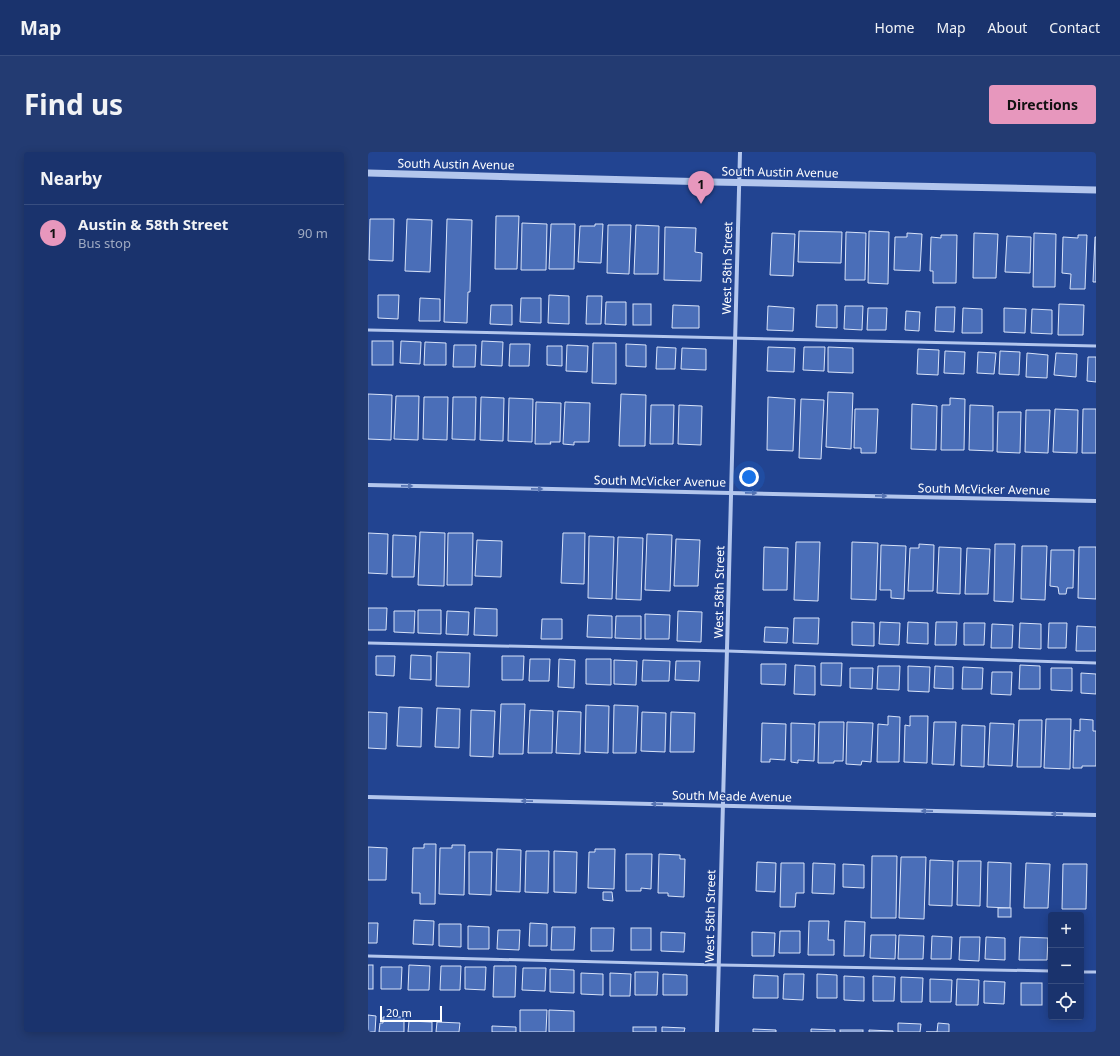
<!DOCTYPE html>
<html lang="en">
<head>
<meta charset="utf-8">
<style>
	:root { --surface:#1a336d; --page:#233b72; --text:#f1f3f6; --muted:#9faac2; --line:#384e80; --accent:#e797bd }
	body { margin:0; font-family:"Noto Sans",sans-serif; background:var(--page); color:var(--text) }
	.controls { position:absolute; right:12px; bottom:12px; display:grid; overflow:hidden; border-radius:4px; box-shadow:0 2px 10px #0003 }
	.controls button { width:36px; height:36px; display:grid; place-items:center; padding:0; border:0; border-bottom:1px solid var(--line); background:var(--surface); color:var(--text); font:20px sans-serif }
	.scale { position:absolute; left:12px; bottom:10px; width:62px; box-sizing:border-box; padding-left:4px; border:2px solid #fff; border-top:0; font-size:11px; line-height:14px; white-space:nowrap; color:#fff; -webkit-text-stroke:3px #224491; paint-order:stroke }
	.you { position:absolute; left:381px; top:325px; width:14px; height:14px; margin:-10px; border:3px solid #fff; border-radius:50%; background:#1a73e8; box-shadow:0 0 0 6px #1a73e833 }
	.badge { display:grid; place-items:center; width:26px; height:26px; border-radius:50%; background:var(--accent); color:#111; font-size:13px; font-weight:700 }
	.pin { position:absolute; translate:-50% -33px; filter:drop-shadow(0 1px 2px #0008) }
	.pin::after { content:''; position:absolute; top:21px; width:14px; height:12px; background:inherit; clip-path:polygon(0 0,100% 0,50% 100%) }
	.list { margin:0; padding:0; list-style:none }
	h2 { display:flex; justify-content:space-between; align-items:center; height:52px; margin:0; padding:0 16px; font-size:17px }
	h2 small { font-size:13px; font-weight:400; color:var(--muted) }
	.list li { display:grid; grid-template-columns:26px 1fr auto; gap:12px; align-items:center; box-sizing:border-box; height:56px; padding:0 16px; border-top:1px solid var(--line) }
	.list b { display:block; font-size:15px; white-space:nowrap }
	.list p { margin:0; font-size:13px; white-space:nowrap; color:var(--muted) }
	.list em { font-size:13px; font-style:normal; color:var(--muted) }
	.icon { flex:none; width:22px; height:22px; fill:none; stroke:currentColor; stroke-width:2; stroke-linecap:round; stroke-linejoin:round }
	.map { position:relative; flex:none; width:728px; height:880px; overflow:hidden; border-radius:4px }
	header { display:flex; align-items:center; gap:24px; box-sizing:border-box; height:56px; padding:0 20px; background:var(--surface); border-bottom:1px solid var(--line) }
	header strong { font-size:19px }
	nav { display:flex; gap:22px; margin-inline-start:auto; font-size:14px }
	.intro { display:flex; align-items:center; justify-content:space-between; box-sizing:border-box; height:96px; padding:0 24px }
	h1 { margin:0; font-size:28px }
	.button { padding:10px 18px; border-radius:4px; background:var(--accent); color:#111; font-size:14px; font-weight:700 }
	main { display:flex; gap:24px; padding:0 24px }
	aside { flex:1; background:var(--surface); border-radius:4px; box-shadow:0 2px 10px #0003 }
	.map>svg:first-child { display:block }
	.building { fill:#4a6eb8; stroke:#d8e3f9 }
	.lines { fill:none; stroke-linecap:round; stroke-linejoin:round }
	.service { stroke:#b3c6ed; stroke-width:3 }
	.minor { stroke:#b3c6ed; stroke-width:4 }
	.tertiary { stroke:#b3c6ed; stroke-width:7 }
	.oneway { fill:#5572b1 }
	.labels { text-anchor:middle; dominant-baseline:central; stroke-width:3; stroke-linejoin:round; paint-order:stroke }
	.street-label { font-size:12px; fill:#fff; stroke:#224491 }
</style>
</head>
<body>
<header>
<strong>Map</strong>
<nav><a>Home</a><a>Map</a><a>About</a><a>Contact</a></nav>
</header>
<div class="intro"><h1>Find us</h1><a class="button">Directions</a></div>
<main>
<aside>
<h2>Nearby<small></small></h2>
<ul class="list">
<li><span class="badge">1</span><div><b>Austin &amp; 58th Street</b><p>Bus stop</p></div><em>90 m</em></li>
</ul>
</aside>
<div class="map">
<svg width="728" height="880" viewBox="0 0 728 880">
	<rect width="100%" height="100%" fill="#224491"/>
	<g class="building">
		<polygon points="128,64 151,64 149,117 127,117"/>
		<polygon points="2,67 26,67 25,109 1,108"/>
		<polygon points="39,67 64,68 62,120 37,119"/>
		<polygon points="79,67 104,68 102,140 100,140 99,171 76,170"/>
		<polygon points="154,71 179,72 178,118 153,118"/>
		<polygon points="183,72 207,72 206,117 181,117"/>
		<polygon points="227,72 235,72 233,111 210,110 212,74 227,74"/>
		<polygon points="240,73 263,73 261,122 239,121"/>
		<polygon points="268,73 291,74 290,122 266,122"/>
		<polygon points="297,75 328,76 327,100 334,101 333,129 296,128"/>
		<polygon points="431,79 474,80 473,111 430,110"/>
		<polygon points="501,79 521,80 520,132 500,131"/>
		<polygon points="478,80 498,81 497,128 477,128"/>
		<polygon points="404,81 427,82 425,124 402,123"/>
		<polygon points="539,81 554,82 552,119 526,118 527,85 539,85"/>
		<polygon points="606,81 630,82 628,126 605,126"/>
		<polygon points="666,81 688,82 687,135 665,135"/>
		<polygon points="573,83 589,83 588,131 565,131 565,119 562,119 563,85 573,86"/>
		<polygon points="710,83 719,83 717,137 702,137 703,122 694,121 695,85 710,86"/>
		<polygon points="639,84 663,85 662,121 637,120"/>
		<polygon points="727,85 728,85 728,130 725,130"/>
		<polygon points="10,143 31,143 30,167 10,166"/>
		<polygon points="181,143 201,144 201,172 180,171"/>
		<polygon points="219,144 234,144 233,172 218,172"/>
		<polygon points="52,146 72,147 72,169 51,169"/>
		<polygon points="153,146 173,146 173,171 152,170"/>
		<polygon points="238,150 258,150 258,173 237,172"/>
		<rect x="265" y="152" width="18" height="21"/>
		<polygon points="691,152 716,153 715,183 690,183"/>
		<polygon points="123,153 144,153 144,173 122,172"/>
		<polygon points="305,153 331,154 331,176 304,176"/>
		<polygon points="449,153 469,153 469,176 448,175"/>
		<polygon points="400,154 426,156 425,179 399,178"/>
		<polygon points="477,154 495,154 494,178 476,177"/>
		<polygon points="568,155 587,155 586,180 567,179"/>
		<polygon points="500,156 519,156 518,178 499,178"/>
		<polygon points="595,156 614,157 614,181 594,181"/>
		<polygon points="636,156 658,157 657,181 636,180"/>
		<polygon points="664,157 684,158 684,182 663,181"/>
		<polygon points="538,159 552,160 551,179 537,178"/>
		<rect x="4" y="189" width="21" height="24"/>
		<polygon points="33,189 53,190 52,212 32,211"/>
		<polygon points="114,189 135,190 134,214 113,213"/>
		<polygon points="57,190 78,191 78,213 56,213"/>
		<polygon points="225,191 248,191 248,232 224,231"/>
		<polygon points="142,192 162,192 161,214 141,214"/>
		<polygon points="258,192 278,193 278,215 258,214"/>
		<polygon points="86,193 108,193 107,215 85,215"/>
		<polygon points="199,193 220,194 219,220 198,219"/>
		<polygon points="179,194 194,194 194,214 179,213"/>
		<polygon points="289,195 308,196 307,217 288,217"/>
		<polygon points="400,195 427,196 426,220 399,219"/>
		<polygon points="436,195 457,195 456,219 435,218"/>
		<polygon points="460,195 485,196 485,221 460,220"/>
		<polygon points="314,196 338,197 338,218 313,217"/>
		<polygon points="550,197 571,198 570,223 549,222"/>
		<polygon points="577,199 597,200 596,222 576,221"/>
		<polygon points="632,199 652,200 651,223 631,222"/>
		<polygon points="610,200 628,201 626,222 609,221"/>
		<polygon points="659,201 680,203 679,226 658,225"/>
		<polygon points="688,201 709,202 708,225 686,223"/>
		<polygon points="720,205 728,205 728,230 719,229"/>
		<polygon points="460,240 485,241 483,297 458,295"/>
		<polygon points="0,242 24,243 23,288 0,287"/>
		<polygon points="253,242 278,243 277,294 251,294"/>
		<polygon points="28,244 51,244 50,288 26,287"/>
		<polygon points="56,245 80,245 79,288 55,287"/>
		<polygon points="85,245 108,245 107,288 84,287"/>
		<polygon points="113,245 136,246 135,289 112,288"/>
		<polygon points="400,245 427,247 425,299 399,298"/>
		<polygon points="141,246 165,247 164,290 140,289"/>
		<polygon points="582,246 597,247 596,298 573,298 574,253 582,253"/>
		<polygon points="433,247 456,248 453,307 431,306"/>
		<polygon points="168,250 193,251 192,290 182,290 183,292 167,292"/>
		<polygon points="197,250 222,251 221,290 206,290 206,293 195,292"/>
		<polygon points="544,252 569,254 568,298 543,297"/>
		<polygon points="283,253 306,253 305,292 282,292"/>
		<polygon points="311,253 334,254 333,293 310,292"/>
		<polygon points="602,253 625,254 625,299 601,298"/>
		<polygon points="487,257 510,257 508,301 493,301 493,296 486,296"/>
		<polygon points="687,257 710,258 709,301 685,300"/>
		<polygon points="715,257 728,257 728,301 714,301"/>
		<polygon points="658,258 682,258 680,301 657,300"/>
		<polygon points="630,260 653,260 652,301 629,300"/>
		<polygon points="52,380 77,381 76,434 50,433"/>
		<polygon points="0,381 20,382 19,422 0,421"/>
		<polygon points="80,381 105,381 104,433 79,433"/>
		<polygon points="195,381 217,381 216,432 193,431"/>
		<polygon points="279,382 304,383 302,439 277,438"/>
		<polygon points="25,383 48,384 46,425 24,425"/>
		<polygon points="221,384 246,385 244,447 220,446"/>
		<polygon points="250,385 275,386 273,448 248,447"/>
		<polygon points="308,387 332,388 330,434 306,434"/>
		<polygon points="109,388 134,389 133,425 107,424"/>
		<polygon points="428,390 452,390 450,449 426,448"/>
		<polygon points="484,390 510,391 508,448 483,447"/>
		<polygon points="551,392 566,393 565,439 540,439 542,396 551,396"/>
		<polygon points="627,392 647,392 645,450 626,449"/>
		<polygon points="513,393 538,394 536,447 523,446 523,438 512,438"/>
		<polygon points="654,394 679,394 677,448 653,447"/>
		<polygon points="396,395 420,396 419,438 395,438"/>
		<polygon points="571,395 593,396 592,442 569,441"/>
		<polygon points="711,395 728,395 728,447 710,446"/>
		<polygon points="599,396 622,397 620,442 597,442"/>
		<polygon points="683,398 706,398 705,436 699,436 698,442 691,442 690,435 682,434"/>
		<polygon points="0,456 19,456 18,478 0,478"/>
		<polygon points="107,456 129,457 129,484 106,483"/>
		<polygon points="50,458 73,458 73,482 50,481"/>
		<polygon points="26,459 47,459 46,481 26,480"/>
		<polygon points="79,459 101,460 100,483 78,482"/>
		<polygon points="310,459 334,460 333,490 309,489"/>
		<polygon points="277,462 302,463 301,487 277,487"/>
		<polygon points="220,463 244,464 244,486 219,485"/>
		<polygon points="248,464 273,464 273,487 247,486"/>
		<polygon points="426,466 451,466 450,492 425,491"/>
		<polygon points="174,467 194,467 194,487 173,487"/>
		<polygon points="484,470 506,471 506,494 484,493"/>
		<polygon points="512,470 532,471 531,493 511,492"/>
		<polygon points="540,470 560,471 560,492 539,491"/>
		<polygon points="568,470 589,470 588,493 567,493"/>
		<polygon points="596,471 617,471 616,493 596,493"/>
		<polygon points="652,471 673,472 673,497 651,496"/>
		<polygon points="681,471 699,471 698,496 680,496"/>
		<polygon points="624,472 645,473 644,496 623,496"/>
		<polygon points="709,474 728,475 728,499 708,499"/>
		<polygon points="397,475 420,476 419,491 396,490"/>
		<polygon points="69,500 102,501 101,535 68,534"/>
		<polygon points="43,503 63,504 63,528 42,527"/>
		<polygon points="8,504 27,504 26,524 8,523"/>
		<polygon points="134,504 156,504 155,528 134,528"/>
		<polygon points="162,507 182,507 181,529 161,529"/>
		<polygon points="191,507 207,508 206,536 190,535"/>
		<polygon points="218,507 243,507 243,533 218,532"/>
		<polygon points="246,508 269,509 268,533 246,532"/>
		<polygon points="275,508 302,509 301,529 274,529"/>
		<polygon points="308,509 332,509 331,529 307,528"/>
		<polygon points="453,511 474,511 473,534 453,533"/>
		<polygon points="393,512 418,512 417,533 393,532"/>
		<polygon points="427,513 447,514 447,543 426,542"/>
		<polygon points="652,513 672,514 672,537 651,537"/>
		<polygon points="510,514 532,514 531,538 509,537"/>
		<polygon points="540,514 562,515 561,540 540,539"/>
		<polygon points="567,514 585,515 585,537 566,536"/>
		<polygon points="595,515 615,516 614,537 594,537"/>
		<polygon points="482,516 505,516 504,537 482,536"/>
		<polygon points="683,516 704,516 704,539 683,538"/>
		<polygon points="624,520 644,520 643,543 623,542"/>
		<polygon points="713,521 728,522 728,542 713,541"/>
		<polygon points="133,552 157,552 155,602 131,602"/>
		<polygon points="218,553 241,554 240,601 217,600"/>
		<polygon points="246,553 270,554 268,601 245,601"/>
		<polygon points="31,555 54,556 53,595 29,594"/>
		<polygon points="69,556 92,557 91,596 67,595"/>
		<polygon points="103,558 127,559 125,605 102,604"/>
		<polygon points="162,558 185,559 184,601 160,601"/>
		<polygon points="190,559 213,560 212,602 188,601"/>
		<polygon points="0,560 19,561 18,597 0,596"/>
		<polygon points="274,560 298,561 297,600 273,599"/>
		<polygon points="303,560 327,561 326,600 302,600"/>
		<polygon points="520,564 532,565 531,610 509,610 510,572 520,573"/>
		<polygon points="542,564 560,564 559,611 536,610 537,573 542,574"/>
		<polygon points="678,567 703,567 702,617 676,616"/>
		<polygon points="712,567 725,568 725,579 728,579 728,614 714,614 714,616 705,616 706,578 712,579"/>
		<polygon points="651,568 674,568 673,615 649,615"/>
		<polygon points="451,570 476,570 475,609 466,609 466,611 450,611"/>
		<polygon points="479,570 505,571 503,610 494,609 493,613 478,612"/>
		<polygon points="566,570 588,570 586,613 564,612"/>
		<polygon points="394,571 418,572 417,608 402,607 402,610 393,610"/>
		<polygon points="423,571 447,572 446,609 430,608 430,611 423,610"/>
		<polygon points="622,571 646,572 644,614 620,613"/>
		<polygon points="594,573 617,574 616,615 593,614"/>
		<polygon points="56,692 68,692 67,752 52,752 52,741 44,741 45,696 56,696"/>
		<polygon points="84,693 97,693 96,743 71,742 72,696 84,696"/>
		<polygon points="0,695 19,696 18,728 0,728"/>
		<polygon points="129,697 153,698 152,740 128,739"/>
		<polygon points="227,697 247,697 246,737 220,736 221,700 227,700"/>
		<polygon points="158,699 181,699 180,741 157,740"/>
		<polygon points="186,699 209,700 208,741 186,740"/>
		<polygon points="101,700 124,700 123,743 101,742"/>
		<polygon points="258,702 284,702 283,737 273,736 273,739 258,739"/>
		<polygon points="291,702 312,703 312,707 317,707 316,745 300,744 300,741 290,741"/>
		<polygon points="504,704 529,704 528,766 503,766"/>
		<polygon points="533,705 558,705 556,767 531,766"/>
		<polygon points="562,708 585,709 584,754 561,753"/>
		<polygon points="590,709 613,709 612,754 589,753"/>
		<polygon points="389,710 408,711 407,740 388,739"/>
		<polygon points="620,710 643,711 642,756 619,755"/>
		<polygon points="413,711 436,711 436,741 428,741 427,755 412,755"/>
		<polygon points="445,711 467,712 466,742 444,741"/>
		<polygon points="658,711 682,712 680,756 656,756"/>
		<polygon points="475,712 496,713 496,736 475,735"/>
		<polygon points="695,712 719,712 718,757 694,757"/>
		<polygon points="235,740 244,740 245,749 235,748"/>
		<rect x="630" y="756" width="13" height="9"/>
		<polygon points="46,768 66,769 65,793 45,792"/>
		<polygon points="441,769 461,769 460,788 466,788 466,803 440,803"/>
		<polygon points="477,769 497,770 496,804 476,804"/>
		<polygon points="0,771 10,771 9,791 0,791"/>
		<polygon points="162,771 179,772 179,794 161,794"/>
		<polygon points="71,772 93,772 93,795 71,794"/>
		<polygon points="100,774 121,775 121,797 100,797"/>
		<polygon points="184,775 207,775 206,798 183,798"/>
		<polygon points="223,776 246,776 245,799 223,799"/>
		<rect x="263" y="776" width="20" height="22"/>
		<polygon points="130,778 152,778 151,798 129,797"/>
		<polygon points="412,779 432,779 432,801 411,801"/>
		<polygon points="293,780 317,781 316,800 293,799"/>
		<polygon points="384,780 407,781 406,804 384,804"/>
		<polygon points="503,783 528,783 527,807 502,806"/>
		<polygon points="531,783 556,784 555,807 530,807"/>
		<polygon points="564,784 584,785 583,807 563,807"/>
		<polygon points="592,785 612,785 611,809 591,808"/>
		<polygon points="618,785 637,786 637,808 617,807"/>
		<polygon points="652,785 680,786 679,808 651,808"/>
		<rect x="0" y="813" width="5" height="24"/>
		<polygon points="41,813 62,814 61,838 40,838"/>
		<polygon points="73,814 93,814 92,838 72,838"/>
		<polygon points="126,814 148,814 147,845 125,845"/>
		<polygon points="13,815 34,815 33,837 13,837"/>
		<polygon points="97,815 118,815 117,838 97,837"/>
		<polygon points="155,816 178,816 177,839 154,838"/>
		<polygon points="182,817 206,818 206,841 182,840"/>
		<polygon points="267,820 290,820 289,843 267,843"/>
		<polygon points="213,821 235,822 235,843 213,842"/>
		<polygon points="242,821 263,822 262,844 242,844"/>
		<polygon points="295,822 319,823 319,843 295,843"/>
		<polygon points="416,822 436,822 435,848 415,847"/>
		<polygon points="449,822 469,823 469,846 449,846"/>
		<polygon points="386,823 410,824 410,846 385,846"/>
		<polygon points="476,824 496,825 496,849 476,848"/>
		<polygon points="505,824 527,825 526,849 505,849"/>
		<polygon points="533,825 555,826 554,850 533,850"/>
		<polygon points="562,827 584,828 583,850 562,850"/>
		<polygon points="589,827 611,828 610,853 588,853"/>
		<polygon points="616,829 637,830 636,852 616,851"/>
		<rect x="653" y="831" width="21" height="22"/>
		<polygon points="152,858 179,858 178,880 152,880"/>
		<polygon points="181,858 206,859 206,880 181,880"/>
		<polygon points="0,863 8,864 7,880 0,880"/>
		<polygon points="15,865 36,865 36,880 11,880 12,871 15,871"/>
		<polygon points="41,869 64,870 64,880 40,880"/>
		<polygon points="69,870 92,871 91,880 68,880"/>
		<polygon points="530,871 553,872 552,880 530,880"/>
		<polygon points="570,871 581,872 581,880 558,880 569,880"/>
		<polygon points="124,874 148,875 148,880 124,880"/>
		<rect x="265" y="875" width="23" height="5"/>
		<polygon points="294,875 317,876 316,880 294,880"/>
		<polygon points="385,877 408,878 408,880 385,880"/>
		<polygon points="443,877 467,878 467,880 443,880"/>
		<rect x="472" y="878" width="23" height="2"/>
		<polygon points="501,878 525,879 525,880 501,880"/>
	</g>
	<g class="lines">
		<g class="service">
			<polyline points="0,178 728,194"/>
			<polyline points="0,491 359,499 728,511"/>
			<polyline points="0,804 351,813 683,819"/>
			<polyline points="713,820 728,820"/>
		</g>
		<g class="minor">
			<polyline points="0,333 728,349"/>
			<polyline points="0,645 728,663"/>
			<polyline points="349,880 372,0"/>
		</g>
		<polyline class="tertiary" points="0,21 345,30 728,38"/>
	</g>
	<defs><path id="oneway-solid" d="M-6-.8H1V-3.2L6.5 0L1 3.2V.8H-6Z"/></defs>
	<g class="oneway">
		<use href="#oneway-solid" transform="translate(39 334) rotate(1)"/>
		<use href="#oneway-solid" transform="translate(169 337) rotate(1)"/>
		<use href="#oneway-solid" transform="translate(383 341) rotate(1)"/>
		<use href="#oneway-solid" transform="translate(513 344) rotate(1)"/>
		<use href="#oneway-solid" transform="translate(159 649) rotate(-179)"/>
		<use href="#oneway-solid" transform="translate(289 652) rotate(-179)"/>
		<use href="#oneway-solid" transform="translate(559 659) rotate(-179)"/>
		<use href="#oneway-solid" transform="translate(689 662) rotate(-179)"/>
	</g>
	<g class="labels">
		<g class="street-label">
			<text transform="translate(88 12) rotate(1)">South Austin Avenue</text>
			<text transform="translate(412 20) rotate(1)">South Austin Avenue</text>
			<text transform="translate(359 116) rotate(-89)">West 58th Street</text>
			<text transform="translate(292 329) rotate(1)">South McVicker Avenue</text>
			<text transform="translate(616 337) rotate(1)">South McVicker Avenue</text>
			<text transform="translate(351 440) rotate(-89)">West 58th Street</text>
			<text transform="translate(364 644) rotate(1)">South Meade Avenue</text>
			<text transform="translate(342 764) rotate(-89)">West 58th Street</text>
		</g>
	</g>
</svg>
<div class="controls">
<button>+</button>
<button>−</button>
<button><svg class="icon" aria-label="locate" viewBox="0 0 24 24"><circle cx="12" cy="12" r="6"/><path d="M12 2v4M12 18v4M2 12h4M18 12h4"/></svg></button>
</div>
<div class="scale">20 m</div>
<div class="you"></div>
<div class="pin badge" style="left:333px;top:52px">1</div>
</div>
</main>
</body>
</html>
